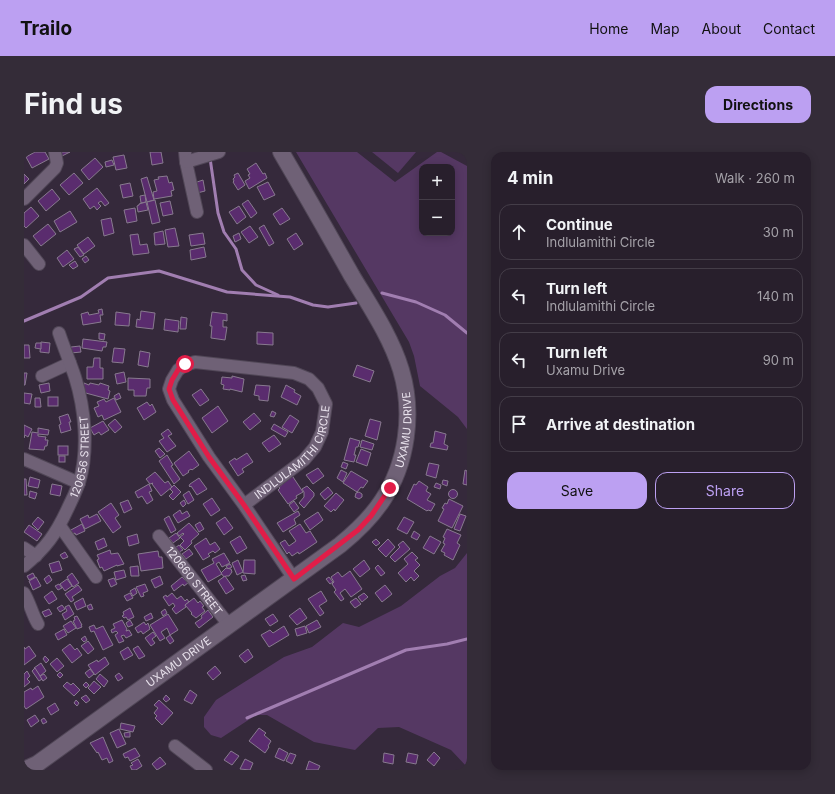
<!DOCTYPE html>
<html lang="en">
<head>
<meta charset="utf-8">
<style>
	:root { --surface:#281f2c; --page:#342c38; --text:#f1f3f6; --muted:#a5a2a9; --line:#443d48; --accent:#bca0f2 }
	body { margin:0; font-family:Inter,sans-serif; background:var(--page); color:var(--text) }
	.controls { position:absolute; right:12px; top:12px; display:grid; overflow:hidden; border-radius:8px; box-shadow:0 2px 10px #0003 }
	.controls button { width:36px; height:36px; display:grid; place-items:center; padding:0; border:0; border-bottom:1px solid var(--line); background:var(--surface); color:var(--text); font:20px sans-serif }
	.stop { position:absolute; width:12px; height:12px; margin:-9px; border:3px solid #e11d48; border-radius:50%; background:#fff }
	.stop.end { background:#e11d48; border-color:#fff; box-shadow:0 1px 4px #0008 }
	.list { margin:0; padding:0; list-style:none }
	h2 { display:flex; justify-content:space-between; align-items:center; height:52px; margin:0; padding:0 16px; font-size:17px }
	h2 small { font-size:13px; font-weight:400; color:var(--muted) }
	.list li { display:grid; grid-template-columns:26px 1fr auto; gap:12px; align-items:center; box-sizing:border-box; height:56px; margin:0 8px 8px; padding:0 8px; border:1px solid var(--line); border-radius:12px }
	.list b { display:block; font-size:15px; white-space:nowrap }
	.list p { margin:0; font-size:13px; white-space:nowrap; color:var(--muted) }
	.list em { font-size:13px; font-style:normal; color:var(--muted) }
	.actions { display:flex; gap:8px; padding:12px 16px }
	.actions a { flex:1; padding:9px 0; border:1px solid var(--accent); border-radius:12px; text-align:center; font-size:14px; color:var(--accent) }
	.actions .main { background:var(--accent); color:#111 }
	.icon { flex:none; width:22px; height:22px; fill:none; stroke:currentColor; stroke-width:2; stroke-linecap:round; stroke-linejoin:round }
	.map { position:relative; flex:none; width:443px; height:618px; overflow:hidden; border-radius:12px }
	header { display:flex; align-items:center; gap:24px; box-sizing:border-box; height:56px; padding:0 20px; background:var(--accent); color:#111 }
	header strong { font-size:19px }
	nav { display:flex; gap:22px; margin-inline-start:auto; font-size:14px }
	.intro { display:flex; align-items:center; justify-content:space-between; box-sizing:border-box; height:96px; padding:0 24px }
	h1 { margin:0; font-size:28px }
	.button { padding:10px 18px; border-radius:12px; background:var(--accent); color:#111; font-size:14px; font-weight:700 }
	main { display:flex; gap:24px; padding:0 24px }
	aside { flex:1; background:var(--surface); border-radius:12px; box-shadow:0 2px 10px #0003 }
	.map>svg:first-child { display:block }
	.green { fill:#553863; fill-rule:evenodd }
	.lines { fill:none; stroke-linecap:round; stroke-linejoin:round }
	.stream { stroke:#a17eb1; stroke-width:3 }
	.building { fill:#5a2c6e; stroke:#887a8f }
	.street-casing { stroke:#514757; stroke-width:14 }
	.secondary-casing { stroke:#514757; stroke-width:18 }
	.street { stroke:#6f6176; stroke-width:12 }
	.secondary { stroke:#6f6176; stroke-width:16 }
	.route { stroke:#e11d48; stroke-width:5 }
	.labels { text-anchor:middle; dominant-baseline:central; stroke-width:4; stroke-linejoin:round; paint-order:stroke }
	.street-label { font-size:11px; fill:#e8e1ec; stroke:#19141c }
</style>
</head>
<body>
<header>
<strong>Trailo</strong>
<nav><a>Home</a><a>Map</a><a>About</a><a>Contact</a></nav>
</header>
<div class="intro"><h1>Find us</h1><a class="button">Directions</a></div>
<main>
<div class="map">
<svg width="443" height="618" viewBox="0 0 443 618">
	<rect width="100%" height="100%" fill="#35293b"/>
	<g class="green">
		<path d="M272 0H333L371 30 413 0H417L443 14V277L434 265 396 234 390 204 385 190ZM398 15H428V81H398Z"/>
		<polygon points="348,0 392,0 374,21"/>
		<polygon points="443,401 443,615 427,598 375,575 354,576 331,598 290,590 243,563 232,563 197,586 187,583 180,575 180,565 192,548 260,505 288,495 319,471 335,475 377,454 416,424 431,416"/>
	</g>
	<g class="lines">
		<g class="stream">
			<polyline points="186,6 194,61 200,80 212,97 218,118 232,133 254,143"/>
			<polyline points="358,141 392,150 421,163 443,181"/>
			<polyline points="0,169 57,145 84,126 135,119 203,140 266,145 289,153 304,155 332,151"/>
			<polyline points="223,566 382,498 423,492 443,487"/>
		</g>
	</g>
	<g class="building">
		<polygon points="11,0 21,0 25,7 8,16 2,5"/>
		<polygon points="36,0 46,0 38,4"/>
		<polygon points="126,0 137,0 139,11 128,13"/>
		<polygon points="100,3 103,16 92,18 89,5"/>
		<polygon points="71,6 79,15 65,28 57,18"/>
		<polygon points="88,8 90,13 82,15 81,10"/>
		<polygon points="232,11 239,22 241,21 243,26 225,37 221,29 226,26 224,23 226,22 223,17"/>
		<polygon points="50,21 59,31 45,43 36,33"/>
		<polygon points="214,21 221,33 214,38 209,30 210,29 209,27 211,25 210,23"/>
		<polygon points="0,22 5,27 0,32"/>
		<polygon points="143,24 145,31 148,30 150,38 147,39 148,44 130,47 129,40 133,39 130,28 135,27 134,25"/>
		<polygon points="123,25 130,48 123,50 117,27"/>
		<polygon points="179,28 181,39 173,41 170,31"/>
		<polygon points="244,30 251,43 240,48 233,35"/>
		<polygon points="106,31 109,44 99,46 96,33"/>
		<polygon points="73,36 85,51 81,54 77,49 74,51 77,54 73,58 70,54 66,57 59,47"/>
		<polygon points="28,37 36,47 22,59 14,49"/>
		<polygon points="121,43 122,50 117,51 116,44"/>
		<polygon points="131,48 136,70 128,72 123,50"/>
		<polygon points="224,48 233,61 227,66 218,52"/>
		<polygon points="146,49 149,62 139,64 136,51"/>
		<polygon points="122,50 124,58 114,60 113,54 115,53 115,52"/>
		<polygon points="215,54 222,65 213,72 205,60"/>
		<polygon points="7,55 15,64 2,76 0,74 0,61"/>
		<polygon points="111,56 113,69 103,71 100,58"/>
		<polygon points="258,56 266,67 256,73 249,62"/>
		<polygon points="46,59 53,70 36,80 30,69"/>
		<polygon points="87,66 90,81 80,84 77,68"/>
		<polygon points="24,72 32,82 17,94 9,84"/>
		<polygon points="240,73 250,91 245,94 235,76"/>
		<polygon points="226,74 234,85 225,91 217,80"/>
		<polygon points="151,76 155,94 144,95 141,78"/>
		<polygon points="139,79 141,92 131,93 130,81"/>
		<polygon points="179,81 181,92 167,94 165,83"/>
		<polygon points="215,81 217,87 211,90 209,84"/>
		<polygon points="272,81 279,92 270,98 263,87"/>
		<polygon points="114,82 116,93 123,92 125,101 109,103 106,83"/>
		<polygon points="64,85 71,94 60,102 53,93"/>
		<polygon points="54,95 60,103 56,105 50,97"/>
		<polygon points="180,95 182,105 167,108 166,98"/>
		<polygon points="43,98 50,107 39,115 33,106"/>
		<polygon points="62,104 65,108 61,111 58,107"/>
		<polygon points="51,109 54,114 49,117 45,113"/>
		<polygon points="78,157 79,163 76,163 77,170 59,173 57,162 64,160 65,163 75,161 74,158"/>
		<polygon points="117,159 131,161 129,177 112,175 113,167 116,168"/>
		<polygon points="92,160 106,162 105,174 91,173"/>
		<polygon points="188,160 203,162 203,169 199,168 199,175 203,175 201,188 187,186 188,174 186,174"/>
		<polygon points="157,165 163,166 162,177 156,177"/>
		<polygon points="141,167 155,169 154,180 140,178"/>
		<polygon points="233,180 249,181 249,193 233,192"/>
		<polygon points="75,181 81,182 80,188 75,187"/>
		<polygon points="59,187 83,190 82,195 79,195 78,199 58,196"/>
		<polygon points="17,190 26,191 25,201 16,200"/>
		<polygon points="12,191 17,191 17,197 11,196"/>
		<polygon points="0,193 5,193 6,206 0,206"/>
		<polygon points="56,194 57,200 47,201 47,195"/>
		<polygon points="90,196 101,197 99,211 88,210"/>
		<polygon points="116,199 126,201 124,215 114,213"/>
		<polygon points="70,206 76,206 76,216 79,216 79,227 63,227 63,215 69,215"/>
		<polygon points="333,213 350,219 346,230 329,224"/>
		<polygon points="100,220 102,230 93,232 91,222"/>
		<polygon points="0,221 3,221 1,233 0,233"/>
		<polygon points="208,224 220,227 218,240 206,237 206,238 199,237 200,233 197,232 198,225 208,226"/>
		<polygon points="104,226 126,227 126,236 123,236 122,244 110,244 110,238 104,238"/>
		<polygon points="25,231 26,239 17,241 15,233"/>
		<polygon points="60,231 65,233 66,231 75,233 76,231 85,234 84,238 86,239 84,247 58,240"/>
		<polygon points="232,233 246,234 244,249 235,248 235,244 230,243"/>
		<polygon points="262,233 271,238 270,240 277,244 273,253 257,245"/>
		<polygon points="177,237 185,248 176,254 168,243"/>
		<polygon points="0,241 8,242 6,252 0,251"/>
		<polygon points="95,241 97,246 92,248 90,244"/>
		<rect x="24" y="245" width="10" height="9"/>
		<polygon points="11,246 16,246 17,255 11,255"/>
		<polygon points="90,246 97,260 80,268 78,263 74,265 70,256 75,254 73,250 80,247 82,250"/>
		<polygon points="123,250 126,254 128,252 132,260 120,268 113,256"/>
		<polygon points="194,254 204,269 188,281 178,266"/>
		<polygon points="248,259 252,261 250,265 246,264"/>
		<polygon points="230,261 237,269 226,278 219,270"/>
		<polygon points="44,262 47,270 45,270 47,278 37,281 35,273 37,272 35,265"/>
		<polygon points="266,263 275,269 268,281 258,275"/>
		<polygon points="91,267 98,275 91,281 84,273"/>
		<polygon points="346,267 357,270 353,288 341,284"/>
		<polygon points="79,269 85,278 77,283 75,280 70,283 66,276"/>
		<polygon points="250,272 264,280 261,285 247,277"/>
		<polygon points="0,273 8,277 4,285 1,283 0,286"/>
		<polygon points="14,276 25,278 24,283 14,282 14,284 22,285 21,288 24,288 23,294 21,294 20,298 5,297 8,280 14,281"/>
		<polygon points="144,277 148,282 144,284 152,294 143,300 135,289 140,286 137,282"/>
		<polygon points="411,279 422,282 420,292 424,294 423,298 406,295 407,291 409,291"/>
		<polygon points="250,283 257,292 245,300 238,291"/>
		<polygon points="326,286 336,289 334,295 332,295 330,303 332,303 330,310 320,308"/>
		<polygon points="338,288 350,292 348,298 336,295"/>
		<rect x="34" y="294" width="10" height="9"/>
		<polygon points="135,296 141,302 136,306 131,299"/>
		<polygon points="337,297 347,301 343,314 332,310"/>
		<polygon points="165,299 175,313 168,318 167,317 164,319 165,320 159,324 150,311"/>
		<polygon points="223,301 229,310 218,317 220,320 214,324 205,310 211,306 212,308"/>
		<polygon points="143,303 149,313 147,314 156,327 150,332 135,309"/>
		<rect x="35" y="304" width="6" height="6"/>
		<polygon points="319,310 324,312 322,317 317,315"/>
		<polygon points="405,311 415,313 412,326 402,323"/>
		<polygon points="294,316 300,324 289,332 282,323"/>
		<polygon points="317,318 323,321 319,330 313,326"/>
		<polygon points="441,318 443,319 443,333 439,332"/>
		<polygon points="327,319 344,329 339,336 337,335 333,340 319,331"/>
		<polygon points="131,320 141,331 144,329 148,335 137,344 128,332 129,331 126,332 122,327"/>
		<polygon points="267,322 279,340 272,344 273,346 264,352 254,338 256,336 255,335 262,329 261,327"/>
		<polygon points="6,325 16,328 14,336 4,334"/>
		<polygon points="175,326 183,337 173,343 167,334 166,335 165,334 166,332"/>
		<polygon points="0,327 2,327 3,343 0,343"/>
		<polygon points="419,328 424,329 423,334 418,332"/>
		<polygon points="395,329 404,335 402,339 407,342 403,348 411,352 407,359 404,358 403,359 383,347 390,332 392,333"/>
		<polygon points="412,331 417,333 416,337 410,335"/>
		<polygon points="28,332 38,334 36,344 26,342"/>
		<polygon points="125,332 128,339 125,340 129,348 123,352 118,344 114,346 111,340"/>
		<polygon points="150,333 157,340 149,348 145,344 149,340 146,337"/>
		<polygon points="283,334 290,341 290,344 280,356 275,351 280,345 280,340 278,337"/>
		<polygon points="304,335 309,341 301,348 296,342"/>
		<circle cx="429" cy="342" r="4.5"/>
		<polygon points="6,339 13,341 11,347 5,345"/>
		<polygon points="165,339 170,348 164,352 159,343"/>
		<polygon points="335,340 338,342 338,345 335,347 331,345 332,341"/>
		<polygon points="312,341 320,348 311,359 310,357 307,360 300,354"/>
		<polygon points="188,346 196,358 187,364 179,352"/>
		<polygon points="425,347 439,354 428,376 414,369 420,357 418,356 421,351 423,352"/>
		<polygon points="104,348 108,357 100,361 96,351"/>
		<polygon points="160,348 162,352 159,355 156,351"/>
		<polygon points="270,349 275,356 270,360 265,353"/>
		<polygon points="87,351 95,363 91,366 97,375 89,381 74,360"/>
		<polygon points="156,358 158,362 163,359 166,364 154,371 149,363"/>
		<polygon points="274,359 276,363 270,367 272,372 259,380 253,371"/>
		<polygon points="294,360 299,368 286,378 280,369"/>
		<polygon points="73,362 77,369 61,377 56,367 64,363 65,366"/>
		<polygon points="436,362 442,364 436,379 430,377"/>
		<polygon points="145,364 152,378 147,381 140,367"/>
		<polygon points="14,365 20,370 14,378 8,372"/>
		<polygon points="201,365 209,376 200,383 192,371"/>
		<polygon points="380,365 390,370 383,382 373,377"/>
		<polygon points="176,370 180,377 175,380 171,373"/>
		<polygon points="165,371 175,382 167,389 168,391 161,398 156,393 160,389 156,385 160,382 159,381 155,384 153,381"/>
		<polygon points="58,372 61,379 52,383 51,381 47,383 45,379"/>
		<polygon points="276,372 282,381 286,379 293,390 275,402 274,400 268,404 265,400 263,402 256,391 261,388 265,394 272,389 265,379"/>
		<polygon points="5,373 18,382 13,389 0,380"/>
		<polygon points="423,377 437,383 433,391 436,393 429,408 420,403 421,401 417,399 421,392 419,391 421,386 419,385"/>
		<polygon points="390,379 396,383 393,388 387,385"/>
		<polygon points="152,381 156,386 149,391 145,386"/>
		<polygon points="113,382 115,391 105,394 103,385"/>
		<polygon points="216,384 223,396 213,402 206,390"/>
		<polygon points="406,384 417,390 410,402 399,396"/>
		<polygon points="80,386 83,394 74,398 71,390"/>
		<polygon points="182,386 186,393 191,390 196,397 191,401 189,399 184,402 186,404 179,408 170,394"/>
		<polygon points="352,387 356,391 352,394 348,390"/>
		<polygon points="364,387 371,395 362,405 354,397"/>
		<polygon points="379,389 386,397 371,410 366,405 376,395 374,393"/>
		<polygon points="155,393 159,398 155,400 151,396"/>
		<polygon points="165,397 169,402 162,407 158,402"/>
		<polygon points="86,398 87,402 94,401 100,412 93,414 93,413 80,419 78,415 76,416 73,408 75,407 73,403"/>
		<polygon points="134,399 135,405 138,405 139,416 117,419 114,402"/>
		<polygon points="41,400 44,405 39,407 36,403"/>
		<polygon points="388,400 394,406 391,408 396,413 390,419 395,424 390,429 387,425 382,430 374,421 384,412 380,407"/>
		<polygon points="200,401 206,411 198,415 195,410 192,412 198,422 184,430 177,418 190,411 188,407"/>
		<polygon points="214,408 219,420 213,423 208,411"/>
		<polygon points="220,408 231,408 231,422 219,421"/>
		<polygon points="340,408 346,417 336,425 329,417"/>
		<polygon points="35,409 38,418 28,421 25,412"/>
		<polygon points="206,412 208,415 204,417 202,414"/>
		<polygon points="354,413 361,421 357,424 351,416"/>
		<polygon points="114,414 115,424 107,424 106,415"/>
		<polygon points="202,416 207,417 208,420 205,424 202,424 200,425 197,421"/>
		<polygon points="100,418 102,425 92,428 90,420"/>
		<polygon points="326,419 338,437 327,445 321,437 316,441 320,447 317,449 310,440 312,438 308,432 310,430 307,425 314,420 318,425"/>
		<polygon points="9,421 11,425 5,428 3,424"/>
		<polygon points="48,421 55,431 49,435 43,425"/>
		<polygon points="25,423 28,428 23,432 20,427"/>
		<polygon points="221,423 223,428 219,429 217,424"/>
		<polygon points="136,424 139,432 131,436 127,428"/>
		<polygon points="201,424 210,437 202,442 194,429"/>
		<polygon points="12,425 17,434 9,438 5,429"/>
		<polygon points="158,425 164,431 160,434 159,432 150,439 147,434"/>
		<polygon points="305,425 309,430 306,432 302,427"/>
		<polygon points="90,426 93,432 87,435 84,428"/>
		<polygon points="43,427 48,434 41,439 36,432"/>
		<polygon points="35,432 38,436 34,438 31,434"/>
		<polygon points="121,432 124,439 119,441 120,444 117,445 112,435"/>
		<polygon points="54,433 58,438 48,445 50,448 47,450 41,442"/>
		<polygon points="361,433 368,442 358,450 351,441"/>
		<polygon points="111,436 113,441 109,444 106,439"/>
		<polygon points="28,439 33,447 25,452 20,445"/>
		<polygon points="297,439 303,449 295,454 300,461 296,464 284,447"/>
		<polygon points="106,441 109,446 103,449 100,444"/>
		<polygon points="148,441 153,447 157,444 161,449 163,447 165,450 161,453 162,455 152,462 148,457 151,454 149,451 145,454 139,445 142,443 143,445"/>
		<polygon points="340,441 344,445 338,450 334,445"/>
		<polygon points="59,446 62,454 53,458 50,451"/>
		<polygon points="170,446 174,451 176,449 180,454 178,455 181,459 172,466 167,462 168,461 161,453"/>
		<polygon points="332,446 337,452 331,456 326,450"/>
		<polygon points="67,452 69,457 65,458 63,454"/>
		<polygon points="38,453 41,457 36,460 33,456"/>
		<polygon points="45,453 50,462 41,468 38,462 43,459 41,455"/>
		<polygon points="106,456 110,465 104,468 102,465 100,466 98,464 100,463 99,460"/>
		<polygon points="276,456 283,466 273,473 265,464"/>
		<polygon points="25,457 28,462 21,465 18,460"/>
		<polygon points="141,457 143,461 139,464 137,460"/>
		<polygon points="184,458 189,465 175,476 171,471 178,466 177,464"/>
		<polygon points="127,461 129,466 122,469 120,465"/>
		<polygon points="144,462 154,478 146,483 143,476 137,480 141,486 136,489 126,473"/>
		<polygon points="249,462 254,469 246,474 241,467"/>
		<polygon points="53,464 58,473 57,473 58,475 53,477 49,469 51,468 50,465"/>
		<polygon points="98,468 103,477 102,479 105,478 108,483 102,486 100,483 97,484 100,489 95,491 91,483 94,481 92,479 88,481 87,478 91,476 89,472"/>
		<polygon points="106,468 109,473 104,475 102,471"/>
		<polygon points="293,468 297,475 285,481 282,474"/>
		<polygon points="47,469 52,476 44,481 39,474"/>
		<polygon points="120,470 122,473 124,471 126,477 119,482 117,479 114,481 111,476"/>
		<polygon points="70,473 72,477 79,474 89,493 79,498 70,479 67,480 65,475"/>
		<polygon points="260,474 265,483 245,495 237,483 246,478 249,481"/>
		<polygon points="281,474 283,481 273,484 271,477"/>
		<polygon points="40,477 43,483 34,488 31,482"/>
		<polygon points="129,480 132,484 128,487 131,491 127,494 121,486"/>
		<polygon points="146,483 150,489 146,492 142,486"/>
		<polygon points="61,484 63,488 60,490 57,487"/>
		<polygon points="64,489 70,497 64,502 57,494"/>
		<polygon points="46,492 51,498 53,496 58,503 48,511 38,498"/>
		<polygon points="5,494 12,504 0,513 0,495 1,497"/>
		<polygon points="114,494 121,504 115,507 109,497"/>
		<polygon points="104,495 109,503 100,508 96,500"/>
		<polygon points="224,497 229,505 221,511 215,504"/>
		<polygon points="21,504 25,508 22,511 19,507"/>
		<polygon points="81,505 85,512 71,523 64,513 73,508 74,510"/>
		<polygon points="33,506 40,514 33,520 26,512"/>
		<polygon points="17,511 22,519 16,524 10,516"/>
		<polygon points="191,514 197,521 189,528 183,521"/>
		<polygon points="11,516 18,527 15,529 8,519"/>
		<polygon points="66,517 70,522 65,526 61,521"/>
		<polygon points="3,519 6,524 3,527 6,530 0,535 0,522"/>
		<polygon points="36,520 39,523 36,526 33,523"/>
		<polygon points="95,521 99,526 94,529 91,524"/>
		<polygon points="20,522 23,526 19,529 16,524"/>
		<polygon points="76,522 84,529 80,535 72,527"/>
		<polygon points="70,529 77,535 70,542 64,536"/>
		<polygon points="43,530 47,533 49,531 56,538 50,544 39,534"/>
		<polygon points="62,530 65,533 62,536 59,533"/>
		<polygon points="14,534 20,545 2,557 0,554 0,540 7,536 8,538"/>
		<polygon points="166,538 173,543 168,552 160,548"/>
		<polygon points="62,543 66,548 62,551 57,546"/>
		<polygon points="142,543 146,547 142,550 139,547"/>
		<polygon points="52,548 55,551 53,554 50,551"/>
		<polygon points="135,548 149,561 138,573 131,566 133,564 130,561 134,556 130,553"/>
		<polygon points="31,551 35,558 27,563 23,556"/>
		<polygon points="11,563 15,569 7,575 3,568"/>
		<polygon points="20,566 23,570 19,572 17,568"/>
		<polygon points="97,571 111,574 109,580 96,577"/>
		<polygon points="235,576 242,581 240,583 247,589 244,594 245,595 241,601 225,589"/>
		<polygon points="95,577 102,592 93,596 86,581"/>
		<polygon points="106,580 106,585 101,585 100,581"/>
		<polygon points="79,585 89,609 85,611 83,606 78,608 74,600 73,601 66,591"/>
		<polygon points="111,596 116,604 106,609 104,605 101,606 99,602"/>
		<polygon points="255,596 264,601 260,609 251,605"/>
		<polygon points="207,599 215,604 208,613 200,608"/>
		<polygon points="410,600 416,606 410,614 403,608"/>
		<polygon points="266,601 272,603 268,612 262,609"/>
		<polygon points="360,601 370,603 369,612 359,610"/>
		<polygon points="384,601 394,603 392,612 382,610"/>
		<polygon points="136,605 142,612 133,618 128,612"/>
		<polygon points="114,607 118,614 112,618 108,618 106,614 109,613 107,611"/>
		<polygon points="221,607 229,611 226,618 216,617"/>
		<polygon points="285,609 296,614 294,618 282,618"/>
	</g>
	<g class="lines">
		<g class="street-casing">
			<g id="street">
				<polyline points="161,0 162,10 173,60"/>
				<polyline points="162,10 195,0"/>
				<polyline points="0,47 31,16 33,11 31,0"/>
				<polyline points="0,93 15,112"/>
				<polyline points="18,224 46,211"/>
				<polyline points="0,307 55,331"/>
				<path id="s1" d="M220 353 280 308 291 295 298 280 302 252 294 236 285 227 270 221 171 210 161 213 154 218 148 228 145 237 149 248 185 305 220 353 270 427"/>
				<polyline points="36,374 72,425"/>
				<path id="s2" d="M135 384 205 473"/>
				<polyline points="0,396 12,404"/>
				<path id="s3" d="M0 414C22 396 32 382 44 356 48 348 52 339 55 331 65 298 61 257 51 225 46 210 40 196 35 181"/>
				<path d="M0 441C6 451 8 462 14 472"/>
				<polyline points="151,594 182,618"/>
			</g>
		</g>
		<g class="secondary-casing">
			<g id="secondary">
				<path id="s4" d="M0 618 13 612 316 393C332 380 346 367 358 349 383 312 390 261 377 218 367 185 346 154 328 124 305 83 281 41 257 0"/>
			</g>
		</g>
		<use href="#street" class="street"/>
		<use href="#secondary" class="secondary"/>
	</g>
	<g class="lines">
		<polyline class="route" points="161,212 154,218 148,228 145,237 149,248 185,305 220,353 270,427 334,378 347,364 366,336"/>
	</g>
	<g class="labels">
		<g class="street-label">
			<text stroke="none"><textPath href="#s4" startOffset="525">UXAMU DRIVE</textPath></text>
			<text stroke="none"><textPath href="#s1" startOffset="75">INDLULAMITHI CIRCLE</textPath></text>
			<text stroke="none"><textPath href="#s3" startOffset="127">120656 STREET</textPath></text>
			<text stroke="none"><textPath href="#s2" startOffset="57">120660 STREET</textPath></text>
			<text stroke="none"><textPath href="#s4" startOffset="189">UXAMU DRIVE</textPath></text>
		</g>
	</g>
</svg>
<div class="controls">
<button>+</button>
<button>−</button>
</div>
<div class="stop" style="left:161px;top:212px"></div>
<div class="stop end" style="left:366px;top:336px"></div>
</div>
<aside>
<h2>4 min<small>Walk · 260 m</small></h2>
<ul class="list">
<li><svg class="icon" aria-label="ahead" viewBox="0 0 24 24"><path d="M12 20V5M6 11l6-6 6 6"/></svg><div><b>Continue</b><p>Indlulamithi Circle</p></div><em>30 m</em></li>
<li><svg class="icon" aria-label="left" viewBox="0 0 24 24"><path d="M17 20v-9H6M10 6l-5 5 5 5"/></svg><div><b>Turn left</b><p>Indlulamithi Circle</p></div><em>140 m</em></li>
<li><svg class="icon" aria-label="left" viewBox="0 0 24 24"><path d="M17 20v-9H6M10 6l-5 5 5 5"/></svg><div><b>Turn left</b><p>Uxamu Drive</p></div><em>90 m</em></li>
<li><svg class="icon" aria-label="arrive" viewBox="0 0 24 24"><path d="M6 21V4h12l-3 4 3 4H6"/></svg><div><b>Arrive at destination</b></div></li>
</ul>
<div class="actions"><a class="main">Save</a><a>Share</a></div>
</aside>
</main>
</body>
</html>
